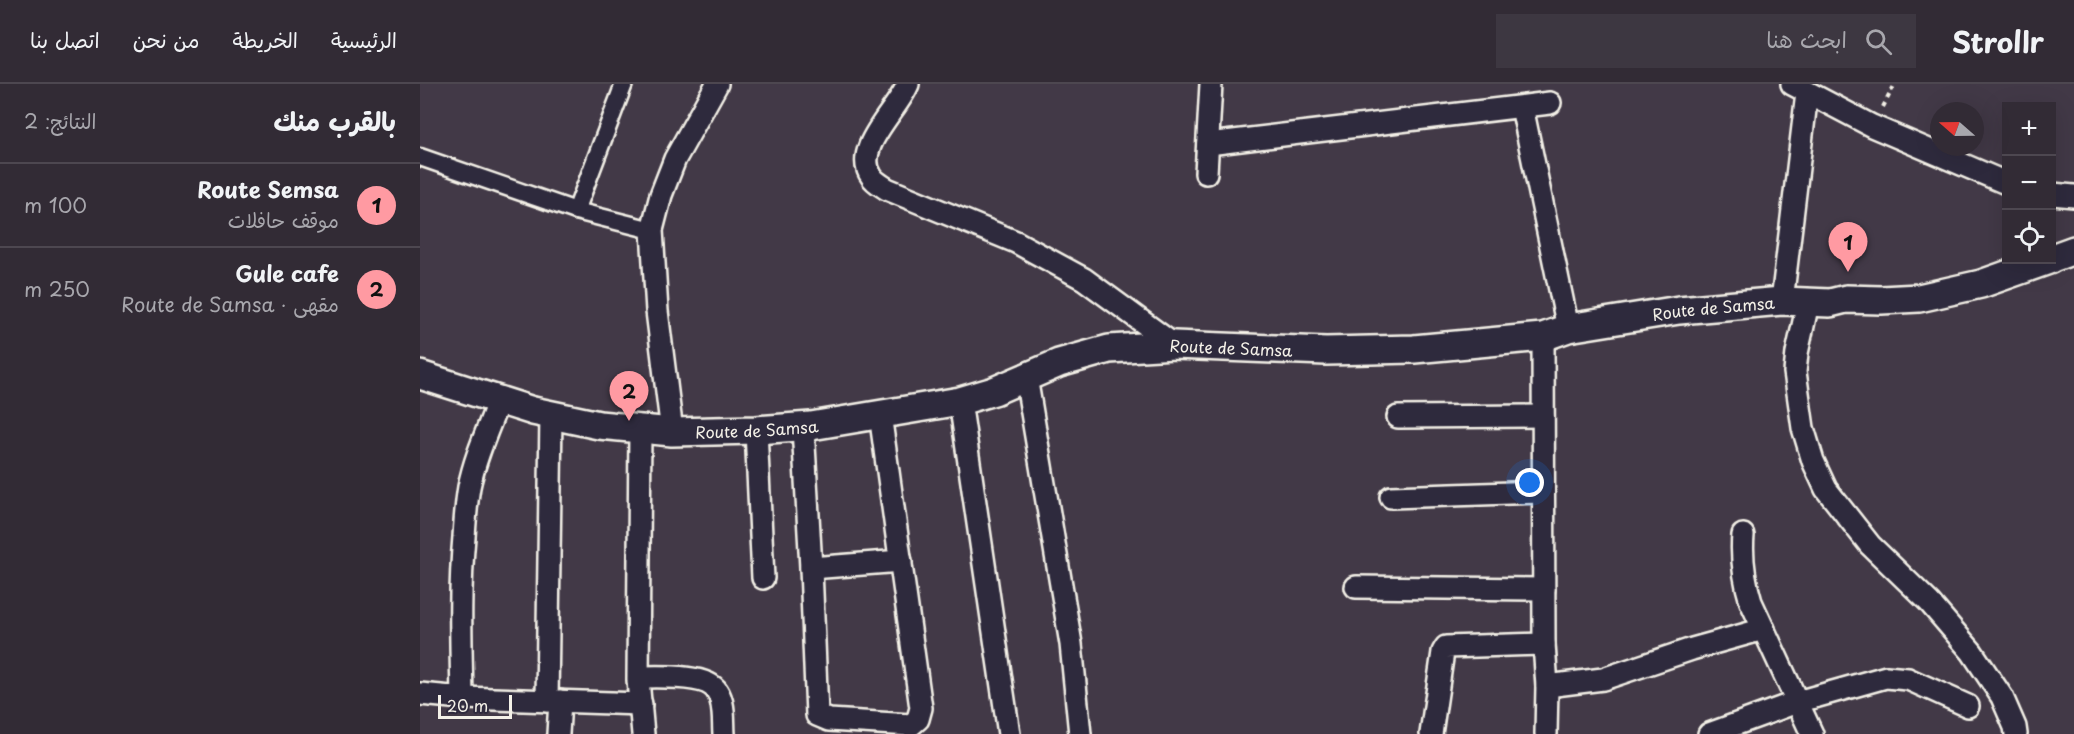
<!DOCTYPE html>
<html lang="ar">
<head>
<meta charset="utf-8">
<style>
	:root { --surface:#322b35; --page:#3d3741; --text:#f1f3f6; --muted:#a8a7ad; --line:#4d4750; --accent:#ff9aa2 }
	body { margin:0; font-family:"Playpen Sans","Playpen Sans Arabic",sans-serif; background:var(--page); color:var(--text); direction:rtl }
	.controls { position:absolute; right:18px; top:18px; display:grid; overflow:hidden; border-radius:0px; box-shadow:0 6px 24px #0002 }
	.controls button { width:54px; height:54px; display:grid; place-items:center; padding:0; border:0; border-bottom:2px solid var(--line); background:var(--surface); color:var(--text); font:30px sans-serif }
	.compass { position:absolute; left:1510px; top:18px; width:54px; height:54px; border-radius:50%; background:var(--surface); box-shadow:0 6px 24px #0002; rotate:290deg }
	.scale { position:absolute; left:18px; bottom:15px; width:74px; box-sizing:border-box; padding-left:6px; border:3px solid #f4f1e8; border-top:0; font-size:16px; line-height:21px; white-space:nowrap; color:#f4f1e8; -webkit-text-stroke:4px #2f2a3d; paint-order:stroke }
	.you { position:absolute; left:1110px; top:399px; width:21px; height:21px; margin:-15px; border:4px solid #fff; border-radius:50%; background:#1a73e8; box-shadow:0 0 0 9px #1a73e833 }
	.badge { display:grid; place-items:center; width:39px; height:39px; border-radius:50%; background:var(--accent); color:#111; font-size:20px; font-weight:700 }
	.pin { position:absolute; translate:-50% -50px; filter:drop-shadow(0 2px 3px #0008) }
	.pin::after { content:''; position:absolute; top:32px; width:21px; height:18px; background:inherit; clip-path:polygon(0 0,100% 0,50% 100%) }
	.list { margin:0; padding:0; list-style:none }
	h2 { display:flex; justify-content:space-between; align-items:center; height:78px; margin:0; padding:0 24px; font-size:26px }
	h2 small { font-size:20px; font-weight:400; color:var(--muted) }
	.list li { display:grid; grid-template-columns:39px 1fr auto; gap:18px; align-items:center; box-sizing:border-box; height:84px; padding:0 24px; border-top:2px solid var(--line) }
	.list b { display:block; font-size:22px; white-space:nowrap }
	.list p { margin:0; font-size:20px; white-space:nowrap; color:var(--muted) }
	.list em { font-size:20px; font-style:normal; color:var(--muted) }
	.icon { flex:none; width:33px; height:33px; fill:none; stroke:currentColor; stroke-width:2; stroke-linecap:round; stroke-linejoin:round }
	.map { position:relative; flex:none; width:1654px; height:650px; overflow:hidden; direction:ltr }
	header { display:flex; align-items:center; gap:36px; box-sizing:border-box; height:84px; padding:0 30px; background:var(--surface); border-bottom:2px solid var(--line) }
	header strong { font-size:28px }
	nav { display:flex; gap:33px; margin-inline-start:auto; font-size:21px }
	.search { width:420px; height:54px; background:var(--page); display:flex; align-items:center; gap:15px; box-sizing:border-box; padding:0 21px; border-radius:0px; color:var(--muted); font-size:22px }
	main { display:flex }
	aside { flex:1; background:var(--surface) }
	.map>svg:first-child { display:block }
	.lines { fill:none; stroke-linecap:round; stroke-linejoin:round }
	.pedestrian-casing { stroke:#f4f1e8; stroke-width:21 }
	.minor-casing { stroke:#f4f1e8; stroke-width:26 }
	.tertiary-casing { stroke:#f4f1e8; stroke-width:32 }
	.path { stroke:#f4f1e8; stroke-width:4; stroke-dasharray:4.5 4.5; stroke-linecap:butt }
	.pedestrian { stroke:#2f2a3d; stroke-width:16 }
	.minor { stroke:#2f2a3d; stroke-width:21 }
	.tertiary { stroke:#2f2a3d; stroke-width:27 }
	.labels { text-anchor:middle; dominant-baseline:central; stroke-width:6; stroke-linejoin:round; paint-order:stroke }
	.street-label { font-size:16px; fill:#f4f1e8; stroke:#2f2a3d }
</style>
</head>
<body>
<header>
<strong>Strollr</strong>
<div class="search"><svg class="icon" aria-label="search" viewBox="0 0 24 24"><circle cx="10" cy="10" r="6"/><path d="M15 15l6 6"/></svg>ابحث هنا</div>
<nav><a>الرئيسية</a><a>الخريطة</a><a>من نحن</a><a>اتصل بنا</a></nav>
</header>
<main>
<div class="map">
<svg width="1654" height="650" viewBox="0 0 1654 650">
	<rect width="100%" height="100%" fill="#423947"/>
	<filter id="ink" filterUnits="userSpaceOnUse"><feTurbulence type="fractalNoise" baseFrequency=".0167" numOctaves="2"/><feDisplacementMap in="SourceGraphic" scale="12" xChannelSelector="R" yChannelSelector="G"/><feConvolveMatrix kernelMatrix="1 2 1 2 8 2 1 2 1" color-interpolation-filters="sRGB"/></filter>
	<g filter="url(#ink)">
		<g class="lines">
			<g class="pedestrian-casing">
				<g id="pedestrian">
					<polyline points="0,73 156,127 232,146"/>
					<polyline points="156,127 204,0"/>
				</g>
			</g>
			<g class="minor-casing">
				<g id="minor">
					<path d="M488 0C478 26 431 65 452 93 455 98 463 102 467 105L596 158 664 195 754 261"/>
					<polyline points="1372,0 1452,42 1586,99"/>
					<polyline points="1102,23 1148,244"/>
					<polyline points="788,60 1130,19"/>
					<polyline points="786,89 791,0"/>
					<polyline points="1632,110 1654,112"/>
					<polyline points="1362,217 1387,9"/>
					<polyline points="1388,219 1377,269 1375,288 1383,344 1393,377 1406,405 1450,461 1509,518 1552,568 1582,613 1595,643 1596,650"/>
					<polyline points="1123,253 1124,560 1127,602 1126,650"/>
					<polyline points="606,293 651,560 660,650"/>
					<polyline points="540,317 589,650"/>
					<polyline points="978,333 1123,332"/>
					<polyline points="383,343 391,484 397,631 409,636 491,641 498,635 501,624 460,330"/>
					<polyline points="220,345 218,596 223,650"/>
					<polyline points="336,346 343,494"/>
					<polyline points="252,348 237,227 232,146 241,111 255,75 297,0"/>
					<polyline points="971,413 1123,408"/>
					<path d="M1323 451C1321 475 1324 495 1331 518L1392 650"/>
					<polyline points="391,484 481,477"/>
					<polyline points="936,503 1124,505"/>
					<path d="M219 593C237 593 287 590 297 607 305 619 303 637 304 650"/>
					<polyline points="1127,602 1183,595 1272,565 1344,545"/>
					<polyline points="0,610 42,614 221,620"/>
					<path d="M42 614C41 560 39 507 44 453 45 437 46 420 49 403 55 373 68 345 79 316"/>
					<polyline points="127,617 131,331"/>
					<polyline points="138,650 140,617"/>
					<polyline points="1011,650 1023,568 1026,563 1124,560"/>
					<polyline points="1289,650 1377,618 1466,593 1488,595 1548,622"/>
				</g>
			</g>
			<g class="tertiary-casing">
				<g id="tertiary">
					<polyline points="1632,174 1654,166"/>
					<path id="s1" d="M0 291 113 327 179 341 252 348 336 346 391 342 540 317 574 307 639 279 689 265 754 261 906 267 994 265 1123 253 1148 244 1259 226 1362 217 1410 219 1426 215 1461 216 1499 214 1561 200 1629 176"/>
				</g>
			</g>
			<polyline class="path" points="1463,23 1475,0"/>
			<use href="#pedestrian" class="pedestrian"/>
			<use href="#minor" class="minor"/>
			<use href="#tertiary" class="tertiary"/>
		</g>
	</g>
	<g class="labels">
		<g class="street-label">
			<text stroke="none"><textPath href="#s1" startOffset="1316">Route de Samsa</textPath></text>
			<text stroke="none"><textPath href="#s1" startOffset="830">Route de Samsa</textPath></text>
			<text stroke="none"><textPath href="#s1" startOffset="344">Route de Samsa</textPath></text>
		</g>
	</g>
</svg>
<div class="controls">
<button>+</button>
<button>−</button>
<button><svg class="icon" aria-label="locate" viewBox="0 0 24 24"><circle cx="12" cy="12" r="6"/><path d="M12 2v4M12 18v4M2 12h4M18 12h4"/></svg></button>
</div>
<svg class="compass" viewBox="-18 -18 36 36"><path d="M0-13l5 13h-10z" fill="#e53935"/><path d="M0 13l5-13h-10z" fill="#a8a7ad"/></svg>
<div class="scale">20 m</div>
<div class="you"></div>
<div class="pin badge" style="left:1428px;top:188px">1</div>
<div class="pin badge" style="left:209px;top:337px">2</div>
</div>
<aside>
<h2>بالقرب منك<small>النتائج: 2</small></h2>
<ul class="list">
<li><span class="badge">1</span><div><b>Route Semsa</b><p>موقف حافلات</p></div><em>100 m</em></li>
<li><span class="badge">2</span><div><b>Gule cafe</b><p>مقهى · Route de Samsa</p></div><em>250 m</em></li>
</ul>
</aside>
</main>
</body>
</html>
